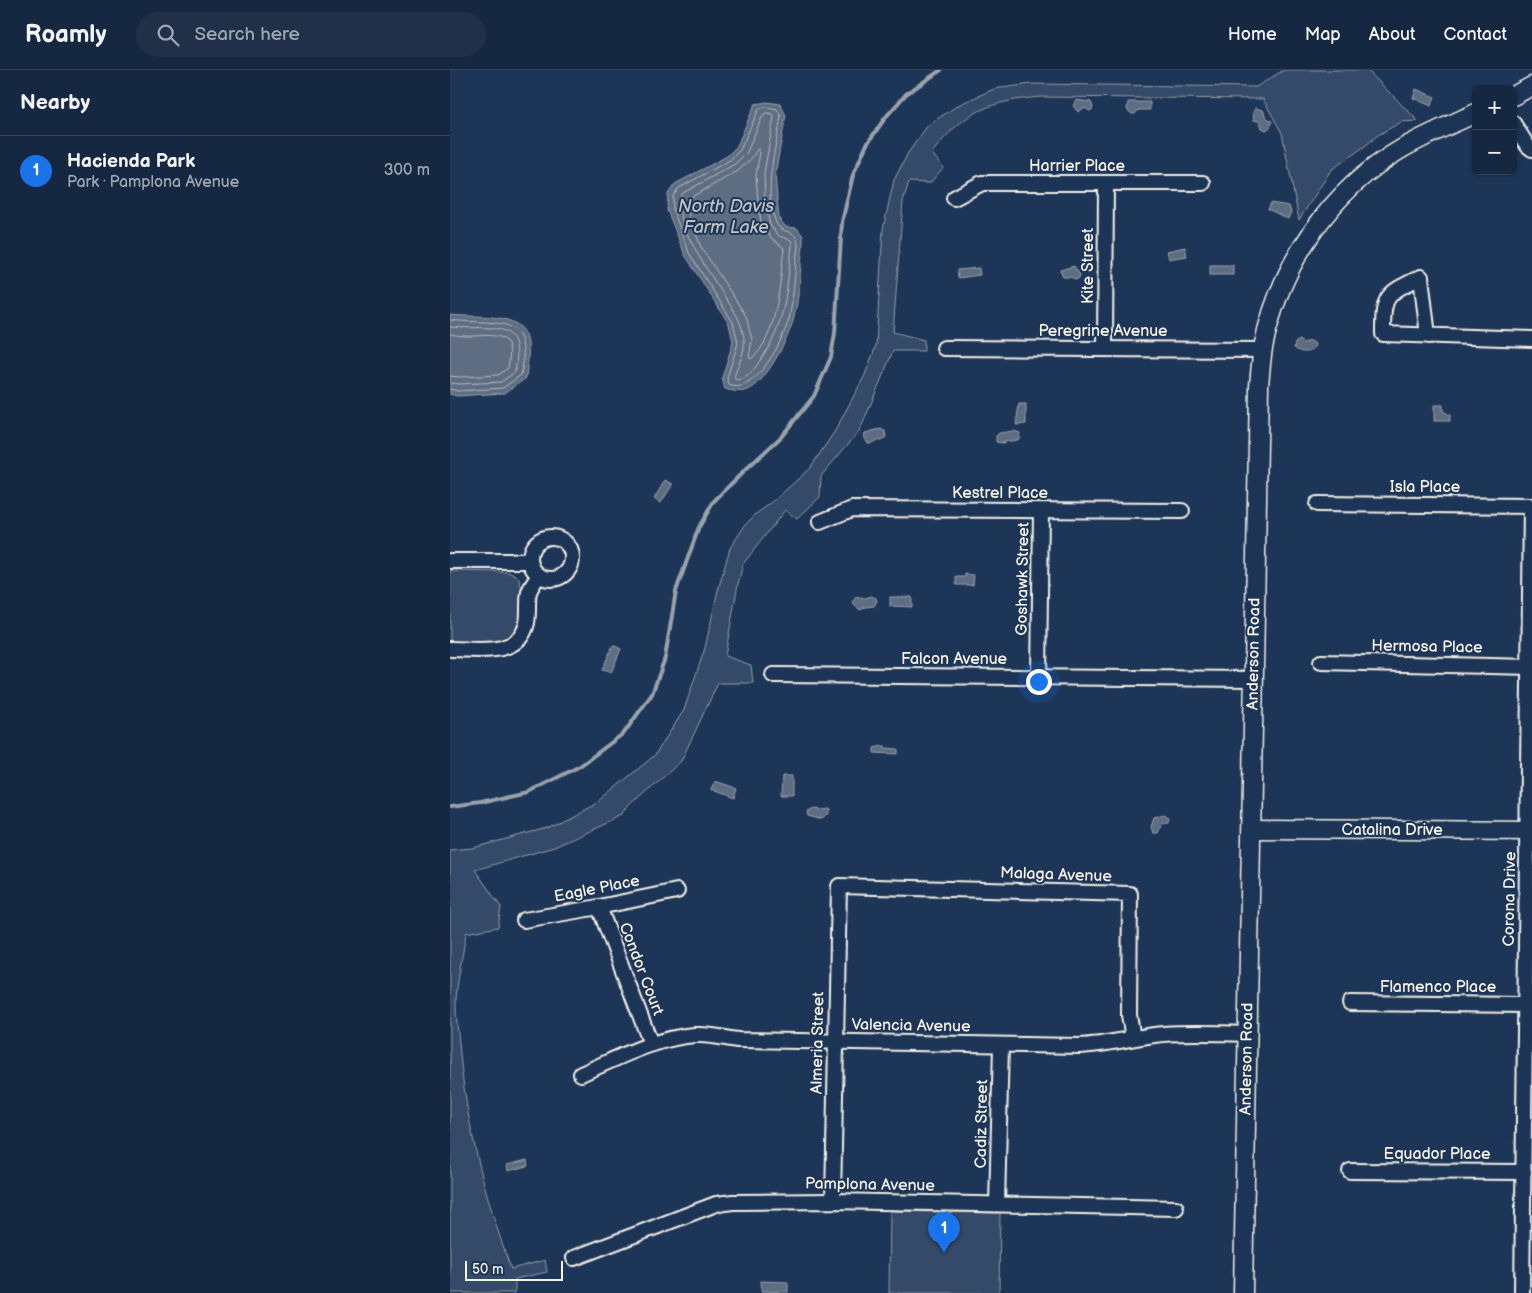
<!DOCTYPE html>
<html lang="en">
<head>
<meta charset="utf-8">
<style>
	:root { --surface:#162841; --page:#1f3048; --text:#f1f3f6; --muted:#9ea6b1; --line:#35445a; --accent:#1a73e8 }
	body { margin:0; font-family:"Balsamiq Sans",sans-serif; background:var(--page); color:var(--text) }
	.controls { position:absolute; right:15px; top:15px; display:grid; overflow:hidden; border-radius:8px; box-shadow:0 1px 4px #0004 }
	.controls button { width:45px; height:45px; display:grid; place-items:center; padding:0; border:0; border-bottom:1px solid var(--line); background:var(--surface); color:var(--text); font:25px sans-serif }
	.scale { position:absolute; left:15px; bottom:12px; width:98px; box-sizing:border-box; padding-left:5px; border:2px solid #f4f1e8; border-top:0; font-size:14px; line-height:18px; white-space:nowrap; color:#f4f1e8; -webkit-text-stroke:4px #1d3557; paint-order:stroke }
	.you { position:absolute; left:588px; top:611px; width:18px; height:18px; margin:-12px; border:4px solid #fff; border-radius:50%; background:#1a73e8; box-shadow:0 0 0 8px #1a73e833 }
	.badge { display:grid; place-items:center; width:32px; height:32px; border-radius:50%; background:var(--accent); color:#fff; font-size:16px; font-weight:700 }
	.pin { position:absolute; translate:-50% -41px; filter:drop-shadow(0 1px 2px #0008) }
	.pin::after { content:''; position:absolute; top:26px; width:18px; height:15px; background:inherit; clip-path:polygon(0 0,100% 0,50% 100%) }
	.list { margin:0; padding:0; list-style:none }
	h2 { display:flex; justify-content:space-between; align-items:center; height:65px; margin:0; padding:0 20px; font-size:21px }
	h2 small { font-size:16px; font-weight:400; color:var(--muted) }
	.list li { display:grid; grid-template-columns:32px 1fr auto; gap:15px; align-items:center; box-sizing:border-box; height:70px; padding:0 20px; border-top:1px solid var(--line) }
	.list b { display:block; font-size:19px; white-space:nowrap }
	.list p { margin:0; font-size:16px; white-space:nowrap; color:var(--muted) }
	.list em { font-size:16px; font-style:normal; color:var(--muted) }
	.icon { flex:none; width:28px; height:28px; fill:none; stroke:currentColor; stroke-width:2; stroke-linecap:round; stroke-linejoin:round }
	.map { position:relative; flex:none; width:1082px; height:1223px; overflow:hidden }
	header { display:flex; align-items:center; gap:30px; box-sizing:border-box; height:70px; padding:0 25px; background:var(--surface); border-bottom:1px solid var(--line) }
	header strong { font-size:24px }
	nav { display:flex; gap:28px; margin-inline-start:auto; font-size:18px }
	.search { width:350px; height:45px; background:var(--page); display:flex; align-items:center; gap:12px; box-sizing:border-box; padding:0 18px; border-radius:28px; color:var(--muted); font-size:19px }
	main { display:flex }
	aside { flex:1; background:var(--surface) }
	.map>svg:first-child { display:block }
	.green { fill:#354a67; stroke:#949ea8 }
	.water { fill:#5e6d82; stroke:#9aa2ab }
	.lines { fill:none; stroke-linecap:round; stroke-linejoin:round }
	.shore { stroke:#b8bcbf; stroke-width:1 }
	.stream { stroke:#9aa2ab; stroke-width:4 }
	.minor-casing { stroke:#f4f1e8; stroke-width:18 }
	.tertiary-casing { stroke:#f4f1e8; stroke-width:21 }
	.minor { stroke:#1d3557; stroke-width:14 }
	.tertiary { stroke:#1d3557; stroke-width:18 }
	.labels { text-anchor:middle; dominant-baseline:central; stroke-width:4; stroke-linejoin:round; paint-order:stroke }
	.street-label { font-size:16px; fill:#f4f1e8; stroke:#1d3557 }
	.water-label { font-size:18px; font-style:italic; fill:#c0c3c4; stroke:#1d3557 }
</style>
</head>
<body>
<header>
<strong>Roamly</strong>
<div class="search"><svg class="icon" aria-label="search" viewBox="0 0 24 24"><circle cx="10" cy="10" r="6"/><path d="M15 15l6 6"/></svg>Search here</div>
<nav><a>Home</a><a>Map</a><a>About</a><a>Contact</a></nav>
</header>
<main>
<aside>
<h2>Nearby<small></small></h2>
<ul class="list">
<li><span class="badge">1</span><div><b>Hacienda Park</b><p>Park · Pamplona Avenue</p></div><em>300 m</em></li>
</ul>
</aside>
<div class="map">
<svg width="1082" height="1223" viewBox="0 0 1082 1223">
	<rect width="100%" height="100%" fill="#1d3557"/>
	<filter id="ink" filterUnits="userSpaceOnUse"><feTurbulence type="fractalNoise" baseFrequency=".02" numOctaves="2"/><feDisplacementMap in="SourceGraphic" scale="10" xChannelSelector="R" yChannelSelector="G"/><feConvolveMatrix kernelMatrix="1 2 1 2 8 2 1 2 1" color-interpolation-filters="sRGB"/></filter>
	<g filter="url(#ink)">
		<g class="green">
			<path d="M834 0H917L968 51 951 52 928 65 915 76 881 100 849 150 832 63 813 29 591 27C540 31 514 41 482 83L493 98 480 113 459 112 453 131 443 262 474 270V281H443L410 360 371 406 370 427 347 449 335 440 293 494 288 514 275 586 301 595 303 613H268L231 691 181 737 174 746 104 777 25 800 51 837 48 857 16 863C13 885 6 913 6 935 6 948 8 961 9 973 15 1050 35 1127 61 1199L95 1190 97 1202 65 1209V1223H0V780L23 778 97 758 149 731 205 685 234 640 255 578 268 520 280 478 296 454 306 444 325 430 360 398 385 361 415 305 426 276 433 159 444 110 458 83 478 55 510 34 544 19 581 14 806 17Z"/>
			<polygon points="0,501 58,502 68,507 72,518 71,551 65,565 51,573 0,572"/>
			<polygon points="440,1141 550,1143 549,1223 439,1223"/>
		</g>
		<g class="water">
			<polygon points="966,19 985,27 981,36 963,28"/>
			<polygon points="626,30 641,32 643,37 642,40 640,41 634,38 628,42 623,36"/>
			<path d="M317 32 330 34 336 45 325 105 329 149 336 157 347 158 353 166V175C350 199 350 224 344 247 340 266 316 313 298 320 291 323 282 321 275 319L272 308 283 272 279 254 235 185 217 140 218 124 225 114 277 86 287 76 305 34Z"/>
			<polygon points="678,32 700,32 700,40 688,40 685,44 682,44 677,40"/>
			<path d="M805 38 813 40 816 47 822 51C822 56 820 58 816 60L812 58 810 52 804 50 803 42Z"/>
			<polygon points="821,133 839,136 841,142 838,149 818,139"/>
			<polygon points="735,177 737,186 719,189 717,181"/>
			<rect x="760" y="195" width="23" height="10"/>
			<polygon points="624,196 630,205 629,208 626,210 621,207 613,207 610,200"/>
			<polygon points="529,198 530,205 508,208 507,200"/>
			<path d="M0 245C22 248 66 241 76 265 81 277 77 296 76 308L55 323 7 326 0 324Z"/>
			<path d="M849 270 853 273 861 271 865 274C864 284 851 284 844 278L845 273Z"/>
			<polygon points="569,334 576,334 576,354 566,355"/>
			<polygon points="984,335 993,335 993,341 1000,345 1000,351 984,351"/>
			<polygon points="430,359 435,361 436,367 430,371 427,370 422,373 418,373 414,367 415,363"/>
			<path d="M564 361 570 363 569 369C563 372 558 370 552 373L546 372V366L549 363Z"/>
			<polygon points="215,410 223,414 211,433 204,429"/>
			<polygon points="515,504 524,505 523,515 506,515 506,507 515,507"/>
			<polygon points="421,526 426,528 427,531 424,536 416,537 410,540 404,535 403,531 406,527 416,528"/>
			<polygon points="440,527 462,527 462,537 440,536"/>
			<polygon points="163,575 171,579 161,603 152,600"/>
			<polygon points="432,676 435,676 435,678 448,679 448,684 424,683 424,678"/>
			<polygon points="332,706 342,706 342,726 331,726"/>
			<polygon points="265,711 286,718 283,728 261,720"/>
			<polygon points="361,739 367,740 375,739 377,741 375,747 371,750 357,746 356,742"/>
			<polygon points="715,745 720,748 719,753 712,754 708,763 703,763 701,757 704,748"/>
			<polygon points="77,1090 78,1096 58,1101 57,1095"/>
			<polygon points="311,1211 338,1212 338,1222 311,1221"/>
		</g>
		<g class="lines">
			<g class="shore">
				<path d="M317 37 327 39 331 46C326 79 313 116 325 150 330 167 347 156 348 175 345 198 344 222 340 245 336 265 306 327 279 315L277 308 288 273 283 252 239 183 223 140V126L229 118 280 90 290 80 309 39Z"/>
				<path d="M317 43 323 44 324 47 314 103 315 131 320 155 329 166 341 170 342 175C336 219 337 255 309 292 303 301 298 309 286 310L284 307C287 297 296 281 294 270 294 264 291 254 288 248 276 224 214 148 233 123L285 94 297 82 313 45Z"/>
				<path d="M308 79 310 82 306 105 308 131 311 152 321 168 334 178C330 209 328 269 301 289L299 287 302 270 296 246 251 177 236 138 238 129 288 101 301 89Z"/>
				<path d="M0 250C45 256 83 240 71 305L53 318 8 321 0 319"/>
				<path d="M0 257C38 261 76 245 65 302L51 312 9 314 0 313"/>
				<path d="M0 264C5 265 11 266 16 266 27 267 53 261 58 274 61 281 59 291 58 298L48 305 10 307 0 306"/>
			</g>
			<polyline class="stream" points="0,737 30,733 79,722 130,696 174,663 202,624 215,588 226,521 249,457 264,431 294,401 331,367 364,326 381,287 385,263 392,152 403,105 417,74 435,48 456,24 491,0"/>
			<g class="minor-casing">
				<g id="minor">
					<polyline points="1063,53 1077,75 1082,79"/>
					<polyline points="504,128 532,113 753,113"/>
					<path d="M978 266 971 207C936 224 933 224 933 264L1082 269"/>
					<polyline points="494,278 813,280"/>
					<polyline points="655,278 656,114"/>
					<polyline points="867,434 1082,436"/>
					<polyline points="370,452 402,439 732,441"/>
					<circle cx="101" cy="488" r="21"/>
					<polyline points="0,491 80,491"/>
					<path d="M0 579C27 579 69 588 77 553 79 543 77 532 79 522 81 516 86 510 89 505"/>
					<polyline points="871,592 1082,597"/>
					<polyline points="323,605 804,609"/>
					<polyline points="589,607 591,441"/>
					<polyline points="149,837 201,974"/>
					<polyline points="74,850 149,837 227,821"/>
					<polyline points="900,933 1075,935"/>
					<path d="M131 1004C168 988 205 968 245 965 259 964 274 968 288 970L629 976C657 975 684 967 713 964 740 962 770 963 797 964"/>
					<polyline points="900,1101 1074,1102"/>
					<polyline points="383,1131 389,816 680,824 679,945 683,968"/>
					<polyline points="547,1134 551,975"/>
					<polyline points="124,1188 266,1134 283,1132 383,1131 726,1138"/>
					<polyline points="1072,1223 1081,436"/>
				</g>
			</g>
			<g class="tertiary-casing">
				<g id="tertiary">
					<polyline points="1063,26 1082,16"/>
					<polyline points="802,759 1082,761"/>
					<path d="M793 1223 809 316C810 304 811 291 813 278 829 196 880 120 953 78 976 65 1002 54 1026 43"/>
				</g>
			</g>
			<use href="#minor" class="minor"/>
			<use href="#tertiary" class="tertiary"/>
		</g>
	</g>
	<g class="labels">
		<g class="street-label">
			<text x="627" y="96">Harrier Place</text>
			<text transform="translate(638 196) rotate(-90)">Kite Street</text>
			<text x="653" y="261">Peregrine Avenue</text>
			<text x="975" y="417">Isla Place</text>
			<text x="550" y="423">Kestrel Place</text>
			<text transform="translate(573 509) rotate(-89)">Goshawk Street</text>
			<text transform="translate(977 577) rotate(1)">Hermosa Place</text>
			<text transform="translate(804 584) rotate(-89)">Anderson Road</text>
			<text x="504" y="589">Falcon Avenue</text>
			<text x="942" y="760">Catalina Drive</text>
			<text transform="translate(606 805) rotate(2)">Malaga Avenue</text>
			<text transform="translate(147 819) rotate(-11)">Eagle Place</text>
			<text transform="translate(1060 829) rotate(-89)">Corona Drive</text>
			<text transform="translate(191 899) rotate(69)">Condor Court</text>
			<text x="988" y="917">Flamenco Place</text>
			<text transform="translate(461 956) rotate(1)">Valencia Avenue</text>
			<text transform="translate(368 973) rotate(-89)">Almeria Street</text>
			<text transform="translate(797 989) rotate(-89)">Anderson Road</text>
			<text transform="translate(532 1054) rotate(-89)">Cadiz Street</text>
			<text x="987" y="1084">Equador Place</text>
			<text transform="translate(420 1115) rotate(1)">Pamplona Avenue</text>
		</g>
		<g class="water-label">
			<text x="276" y="136">North Davis<tspan x="276" dy="21">Farm Lake</tspan></text>
		</g>
	</g>
</svg>
<div class="controls">
<button>+</button>
<button>−</button>
</div>
<div class="scale">50 m</div>
<div class="you"></div>
<div class="pin badge" style="left:494px;top:1183px">1</div>
</div>
</main>
</body>
</html>
